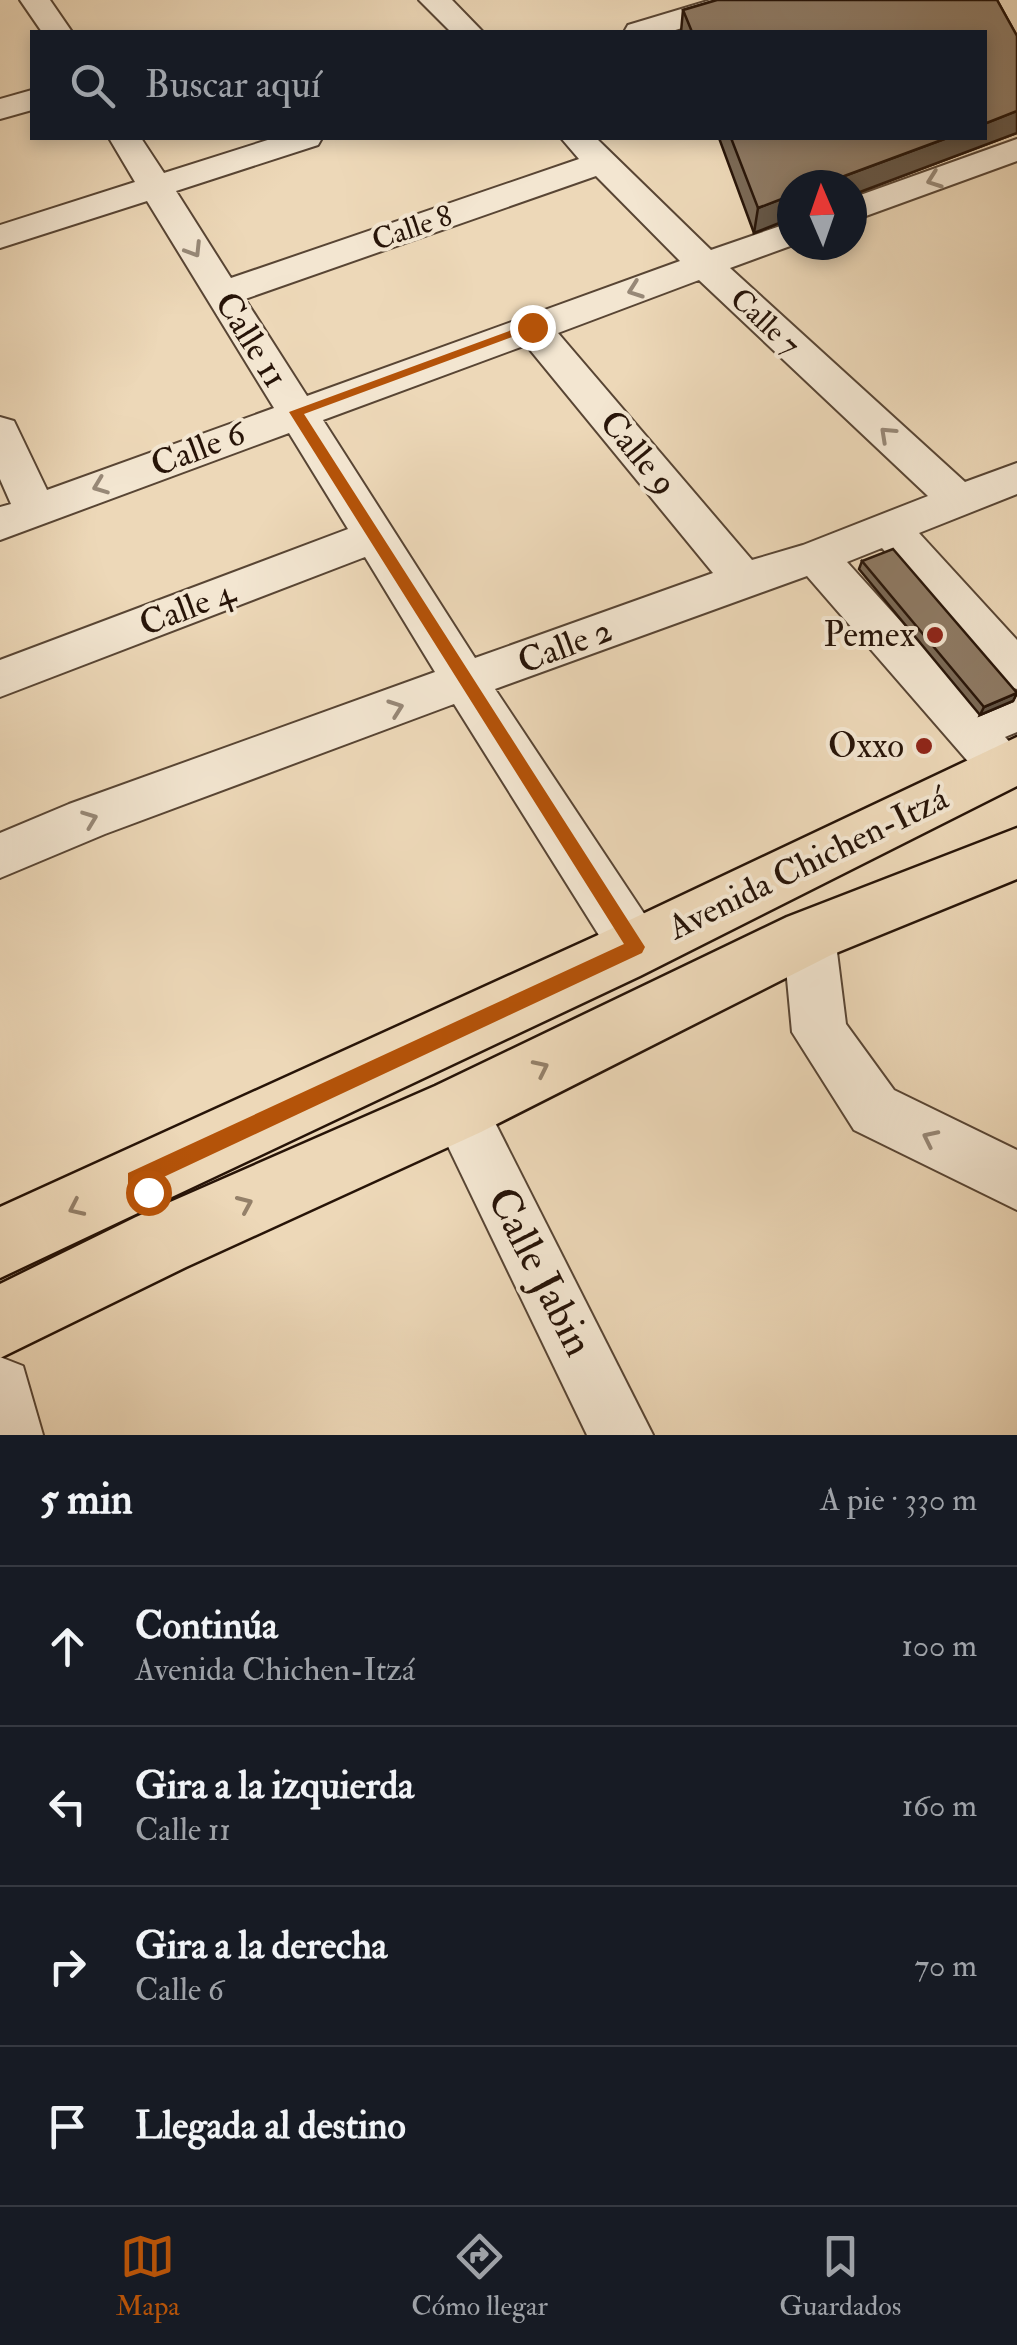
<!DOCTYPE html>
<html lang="es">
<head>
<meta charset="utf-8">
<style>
	:root { --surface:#171b24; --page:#242831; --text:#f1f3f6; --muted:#9ea1a6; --line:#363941; --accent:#b45309 }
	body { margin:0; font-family:"IM FELL Double Pica",serif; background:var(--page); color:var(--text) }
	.compass { position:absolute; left:777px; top:170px; width:90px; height:90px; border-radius:50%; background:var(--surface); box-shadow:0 5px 15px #0003; rotate:358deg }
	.stop { position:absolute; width:30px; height:30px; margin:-22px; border:8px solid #b45309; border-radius:50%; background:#fff }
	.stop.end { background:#b45309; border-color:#fff; box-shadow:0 2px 10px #0008 }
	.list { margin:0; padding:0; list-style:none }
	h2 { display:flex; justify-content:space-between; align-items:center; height:130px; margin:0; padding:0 40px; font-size:42px }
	h2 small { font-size:32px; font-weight:400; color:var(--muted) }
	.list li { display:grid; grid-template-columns:65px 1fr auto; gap:30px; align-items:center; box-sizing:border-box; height:160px; padding:0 40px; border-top:2px solid var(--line) }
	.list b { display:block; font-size:38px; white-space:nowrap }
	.list p { margin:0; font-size:32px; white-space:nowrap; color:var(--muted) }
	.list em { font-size:32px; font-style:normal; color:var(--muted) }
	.icon { flex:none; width:55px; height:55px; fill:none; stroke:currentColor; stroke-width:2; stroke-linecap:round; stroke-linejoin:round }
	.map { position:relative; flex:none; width:1017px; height:1435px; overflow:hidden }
	.search { position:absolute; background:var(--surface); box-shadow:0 5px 15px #0003; left:30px; right:30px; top:30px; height:110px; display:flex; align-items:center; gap:25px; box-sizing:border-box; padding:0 35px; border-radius:0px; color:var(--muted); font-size:38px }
	.sheet { height:770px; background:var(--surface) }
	nav { display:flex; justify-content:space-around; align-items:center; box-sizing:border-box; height:140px; border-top:2px solid var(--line); background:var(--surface); font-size:28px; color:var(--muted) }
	nav a { display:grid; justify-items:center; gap:5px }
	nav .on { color:var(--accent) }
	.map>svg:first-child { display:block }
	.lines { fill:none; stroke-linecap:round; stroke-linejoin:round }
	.minor-casing { stroke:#584534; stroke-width:4 }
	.major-casing { stroke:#271408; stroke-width:5 }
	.minor { fill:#f3e6d1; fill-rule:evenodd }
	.major { fill:#edd8b8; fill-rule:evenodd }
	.wall { fill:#7a6956; stroke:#271408; stroke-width:2.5 }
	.shaded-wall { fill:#635546; stroke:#271408; stroke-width:2.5 }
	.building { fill:#8e7a64; stroke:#271408; stroke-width:2.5 }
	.oneway { stroke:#978877 }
	.oneway2 { stroke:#948069 }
	.route { fill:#b45309 }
	.poi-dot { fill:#8f2418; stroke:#f3e6d1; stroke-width:4 }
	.labels { text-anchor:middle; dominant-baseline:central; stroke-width:8; stroke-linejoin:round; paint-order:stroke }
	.far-street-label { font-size:30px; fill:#271408; stroke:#f3e6d1 }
	.street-label { font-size:35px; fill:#271408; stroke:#f3e6d1 }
	.poi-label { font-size:35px; fill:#271408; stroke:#f3e6d1; text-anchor:end }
	.near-street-label { font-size:42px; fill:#271408; stroke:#f3e6d1 }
</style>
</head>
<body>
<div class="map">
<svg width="1017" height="1435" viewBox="0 0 1017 1435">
	<rect width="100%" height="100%" fill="#edd8b8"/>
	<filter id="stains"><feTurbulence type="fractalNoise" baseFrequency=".002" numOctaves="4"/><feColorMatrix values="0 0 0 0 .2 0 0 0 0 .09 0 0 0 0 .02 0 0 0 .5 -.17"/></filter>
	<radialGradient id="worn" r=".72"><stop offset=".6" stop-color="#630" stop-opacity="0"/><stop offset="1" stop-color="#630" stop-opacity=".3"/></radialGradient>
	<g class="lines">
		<g class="minor-casing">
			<g id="minor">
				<polygon points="20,0 50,0 72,32 42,32"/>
				<polygon points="419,0 452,0 483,32 451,32"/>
				<polygon points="711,0 757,0 753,6 669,32 624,32 628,25"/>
				<polygon points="32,90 32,110 0,119 0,99"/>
				<path d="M109 138H141L164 173 274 138H322L318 145 176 191 231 278 579 159 561 138H596L711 250 792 222 793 245 730 268 965 482 1017 463V494L919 533 1017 640V689L1001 684 882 548 847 562 978 707 1017 692V732L1005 737 1017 750V782L1002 787 985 781 807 576 495 689 655 930 663 947 655 964 636 971 617 964 454 704 105 834 0 878V833L69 804 435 672 365 557 0 697V660L348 529 289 433 0 540V507L11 504 0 479V417L14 421 47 490 274 408 147 201 0 248V225L135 182ZM596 176 680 261 307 396 245 299ZM699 280 928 496 803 545 752 560 558 333ZM526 345 713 573 475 658 323 420Z"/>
				<polygon points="1017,139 1017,161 852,221 852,198"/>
				<polygon points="809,912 828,919 835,936 846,1024 894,1090 1017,1150 1017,1210 854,1130 792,1032 783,936 790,919"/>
				<polygon points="458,1081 478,1089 653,1435 587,1435 430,1109 438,1089"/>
				<polygon points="0,1357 23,1366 43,1435 0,1435"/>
			</g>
		</g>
		<g class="major-casing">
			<g id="major">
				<polygon points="1017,737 1017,786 640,976 0,1278 0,1207 596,936"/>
				<polygon points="1017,828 1017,879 831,955 481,1132 186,1267 0,1358 0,1284 136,1217 435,1086 787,917"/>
			</g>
		</g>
		<use href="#minor" class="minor"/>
		<use href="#major" class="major"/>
	</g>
	<g class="wall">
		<polygon points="717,0 997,0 1017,36 1017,133 852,195 852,185 792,185 792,218 754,233 719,138 984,138 984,32 681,32 683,10"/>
		<polygon points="862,561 1017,693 1013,701 980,715 859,569"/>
	</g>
	<g class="shaded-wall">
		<polygon points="1017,111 1017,133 852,195 852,185 820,185 947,138 984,138 984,124"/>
		<polygon points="792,195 792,218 754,233 758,208"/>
		<polygon points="1017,693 1013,701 980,715 984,707"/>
	</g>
	<g class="building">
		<polygon points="717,0 997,0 1017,36 1017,111 984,124 984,32 692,32 683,10"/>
		<polygon points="731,138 947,138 820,185 792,185 792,195 758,208"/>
		<polygon points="893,549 1017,693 984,707 862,561"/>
	</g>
	<defs><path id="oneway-chevron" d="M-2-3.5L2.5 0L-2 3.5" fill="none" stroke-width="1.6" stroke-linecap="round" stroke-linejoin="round" transform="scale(2.5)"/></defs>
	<g class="oneway">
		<use href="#oneway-chevron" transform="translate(934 180) rotate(160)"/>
		<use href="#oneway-chevron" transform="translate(194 250) rotate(58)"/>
		<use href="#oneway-chevron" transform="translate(635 290) rotate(160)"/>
		<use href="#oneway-chevron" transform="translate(887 434) rotate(-137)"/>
		<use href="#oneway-chevron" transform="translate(100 486) rotate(159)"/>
		<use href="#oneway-chevron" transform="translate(396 708) rotate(-20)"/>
		<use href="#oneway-chevron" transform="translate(90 819) rotate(-21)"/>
		<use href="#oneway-chevron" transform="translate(930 1138) rotate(-154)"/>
	</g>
	<g class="oneway2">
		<use href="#oneway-chevron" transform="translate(541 1068) rotate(-26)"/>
		<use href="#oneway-chevron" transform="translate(245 1204) rotate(-24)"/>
		<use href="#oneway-chevron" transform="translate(76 1208) rotate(155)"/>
	</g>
	<polygon class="route" points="528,324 539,327 304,414 645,947 642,953 153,1182 159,1192 156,1199 141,1199 128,1187 128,1173 624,944 289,412"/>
	<g class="poi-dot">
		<circle cx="935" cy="635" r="10"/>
		<circle cx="924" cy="746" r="10"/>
	</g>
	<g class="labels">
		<g class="far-street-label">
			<text transform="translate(412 228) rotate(-19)">Calle 8</text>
			<text transform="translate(765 322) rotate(43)">Calle 7</text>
		</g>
		<g class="street-label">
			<text transform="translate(251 340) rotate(58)">Calle 11</text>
			<text transform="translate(198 449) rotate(-21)">Calle 6</text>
			<text transform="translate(638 453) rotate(50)">Calle 9</text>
			<text transform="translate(187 608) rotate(-21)">Calle 4</text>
			<text transform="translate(565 646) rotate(-21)">Calle 2</text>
			<text transform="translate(808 863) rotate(-26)">Avenida Chichen-Itzá</text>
		</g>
		<g class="poi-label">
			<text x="915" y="635">Pemex</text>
			<text x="904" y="746">Oxxo</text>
		</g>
		<g class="near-street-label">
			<text transform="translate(540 1272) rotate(63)">Calle Jabin</text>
		</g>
	</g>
	<rect width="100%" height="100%" filter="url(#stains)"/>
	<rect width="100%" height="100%" fill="url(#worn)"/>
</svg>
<svg class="compass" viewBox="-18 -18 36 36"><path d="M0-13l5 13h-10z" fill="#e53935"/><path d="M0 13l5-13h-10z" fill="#9ea1a6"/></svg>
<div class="stop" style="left:148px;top:1192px"></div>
<div class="stop end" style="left:532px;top:327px"></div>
<div class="search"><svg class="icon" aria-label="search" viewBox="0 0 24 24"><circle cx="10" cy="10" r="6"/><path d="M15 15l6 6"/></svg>Buscar aquí</div>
</div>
<section class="sheet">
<h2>5 min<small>A pie · 330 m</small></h2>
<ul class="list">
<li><svg class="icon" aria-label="ahead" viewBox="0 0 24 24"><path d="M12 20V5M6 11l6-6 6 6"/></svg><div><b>Continúa</b><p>Avenida Chichen-Itzá</p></div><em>100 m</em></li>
<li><svg class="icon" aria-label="left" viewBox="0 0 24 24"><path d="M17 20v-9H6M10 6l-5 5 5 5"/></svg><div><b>Gira a la izquierda</b><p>Calle 11</p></div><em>160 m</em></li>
<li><svg class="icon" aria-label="right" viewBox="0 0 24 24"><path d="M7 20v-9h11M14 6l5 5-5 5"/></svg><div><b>Gira a la derecha</b><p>Calle 6</p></div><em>70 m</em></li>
<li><svg class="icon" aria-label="arrive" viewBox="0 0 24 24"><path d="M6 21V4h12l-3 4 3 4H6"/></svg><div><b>Llegada al destino</b></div></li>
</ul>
</section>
<nav>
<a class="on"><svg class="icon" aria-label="map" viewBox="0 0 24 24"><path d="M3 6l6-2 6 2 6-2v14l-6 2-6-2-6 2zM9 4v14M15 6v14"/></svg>Mapa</a>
<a><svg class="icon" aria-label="directions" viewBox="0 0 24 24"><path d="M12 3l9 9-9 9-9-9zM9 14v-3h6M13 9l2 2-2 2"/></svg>Cómo llegar</a>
<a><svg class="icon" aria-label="saved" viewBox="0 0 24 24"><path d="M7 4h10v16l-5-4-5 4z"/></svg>Guardados</a>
</nav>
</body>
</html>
